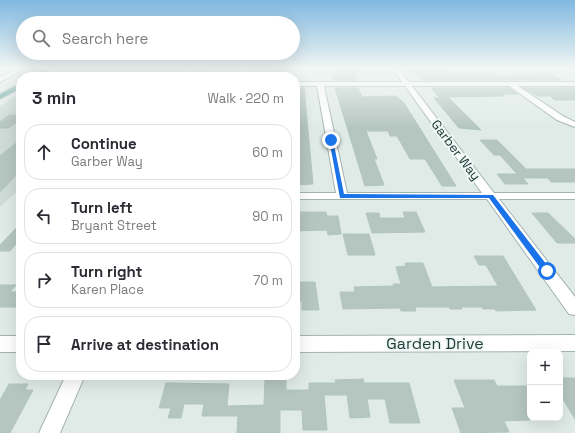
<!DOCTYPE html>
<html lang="en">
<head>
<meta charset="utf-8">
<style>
	:root { --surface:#fff; --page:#f7f7f7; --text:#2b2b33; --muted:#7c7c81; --line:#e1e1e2 }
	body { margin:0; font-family:"Space Grotesk",sans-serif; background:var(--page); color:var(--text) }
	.controls { position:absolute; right:12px; bottom:12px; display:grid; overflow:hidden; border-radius:8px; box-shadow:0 4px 16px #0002 }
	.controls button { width:36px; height:36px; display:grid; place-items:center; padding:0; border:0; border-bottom:1px solid var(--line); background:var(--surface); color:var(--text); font:20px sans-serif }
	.stop { position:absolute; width:12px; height:12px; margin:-9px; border:3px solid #1a73e8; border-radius:50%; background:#fff }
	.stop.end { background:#1a73e8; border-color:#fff; box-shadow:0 1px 4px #0008 }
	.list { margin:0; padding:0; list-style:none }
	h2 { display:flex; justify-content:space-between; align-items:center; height:52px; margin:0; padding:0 16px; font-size:17px }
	h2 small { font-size:13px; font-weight:400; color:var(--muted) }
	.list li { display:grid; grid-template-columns:26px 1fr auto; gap:12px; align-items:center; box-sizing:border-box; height:56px; margin:0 8px 8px; padding:0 8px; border:1px solid var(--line); border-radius:16px }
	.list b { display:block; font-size:15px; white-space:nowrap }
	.list p { margin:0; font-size:13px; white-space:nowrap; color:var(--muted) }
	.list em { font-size:13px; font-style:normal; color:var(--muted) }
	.icon { flex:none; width:22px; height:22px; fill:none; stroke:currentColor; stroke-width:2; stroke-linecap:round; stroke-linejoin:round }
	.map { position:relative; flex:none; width:575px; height:433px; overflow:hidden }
	.search { position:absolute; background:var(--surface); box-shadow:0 4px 16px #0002; left:16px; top:16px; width:284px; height:44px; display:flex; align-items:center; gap:10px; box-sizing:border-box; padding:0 14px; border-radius:22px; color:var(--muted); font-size:15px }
	.panel { position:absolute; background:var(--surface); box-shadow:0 4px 16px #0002; left:16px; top:72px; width:284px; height:308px; border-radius:16px }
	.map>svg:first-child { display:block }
	.built { fill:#cedbd7 }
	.building { fill:#b5c6c1; stroke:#b2c5bf }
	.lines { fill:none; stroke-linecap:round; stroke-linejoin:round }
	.minor-casing { stroke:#a3b3af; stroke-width:2 }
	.major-casing { stroke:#c1c8c7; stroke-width:2 }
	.minor { fill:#fff; fill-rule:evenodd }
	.major { fill:#62a399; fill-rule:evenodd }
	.route { fill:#1a73e8 }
	.labels { text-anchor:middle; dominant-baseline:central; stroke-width:4; stroke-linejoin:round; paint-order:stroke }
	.street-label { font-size:13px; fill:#203c38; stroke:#f0f8f5 }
	.near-street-label { font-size:16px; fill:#203c38; stroke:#f0f8f5 }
</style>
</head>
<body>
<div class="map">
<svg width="575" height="433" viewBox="0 0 575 433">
	<rect width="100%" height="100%" fill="#e0ebe7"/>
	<g class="built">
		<polygon points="61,68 214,68 209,77 46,77"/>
		<polygon points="21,93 21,193 15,193 0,207 0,106"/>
	</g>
	<g class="building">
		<rect x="280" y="68" width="9" height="9"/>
		<polygon points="342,68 354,68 358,78 353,78 355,80 333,80 331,74 336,74 335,71 343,71"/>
		<polygon points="410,68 439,68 445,73 491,73 494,75 550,74 562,80 424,80 420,78"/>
		<polygon points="295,88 304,88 313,184 295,185 295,155 298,155 297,134 295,134"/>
		<polygon points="335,88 358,88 362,97 396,96 404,103 456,186 442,186 425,159 410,159 397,136 390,136 388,131 366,131 377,159 374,159 384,185 365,186"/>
		<polygon points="431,88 509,88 517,94 503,94 504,96 439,97"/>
		<polygon points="523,88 575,88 575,100 555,100 550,96 538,96"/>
		<polygon points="434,98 449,98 481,130 459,128"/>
		<polygon points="9,115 21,115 21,119 8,128 0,128 0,122"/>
		<polygon points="21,139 21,170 0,192 0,156"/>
		<polygon points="480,140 497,140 526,169 575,169 575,182 551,182 548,178 523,178 528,184 505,184 497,174 517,174 500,155 494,155"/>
		<polygon points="299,212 326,212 327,216 338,216 341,234 328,235 327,230 295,231 295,217 299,217"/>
		<polygon points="403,212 416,212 425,232 372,233 366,213 379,213 380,218 405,218"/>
		<polygon points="532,213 548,213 575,239 575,243 557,243"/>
		<polygon points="21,223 21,238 10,251 0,251 0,245"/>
		<polygon points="343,234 369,234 375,255 348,255"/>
		<polygon points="474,256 503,256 536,310 496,311 495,309 483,309 482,307 461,307 462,309 450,309 449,307 415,307 416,311 401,311 400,308 343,309 340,292 355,292 354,287 394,286 393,284 401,284 396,267 406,266 405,263 423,263 432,287 498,286 486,265 479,265"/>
		<polygon points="295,282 315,282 319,310 302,310 302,301 295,301"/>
		<polygon points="0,285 16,285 10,292 21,292 21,307 0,307"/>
		<polygon points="560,378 575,378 575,419 560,394"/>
		<polygon points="363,379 364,383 409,383 420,423 390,423 385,399 367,399 370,417 350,418 347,395 324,395 327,430 303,430 302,410 280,410 280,433 237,433 238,416 202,416 204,404 184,404 181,418 168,418 171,408 159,408 166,383 229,384 227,406 264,405 265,380 286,380 286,390 309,390 309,383 336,383 335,380"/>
		<polygon points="454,380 494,380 497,386 530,386 530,420 504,421 509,432 461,433 452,408 465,408"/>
		<polygon points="9,384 28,384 25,390 33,390 10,433 0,433 0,400"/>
	</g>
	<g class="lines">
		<g class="minor-casing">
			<g id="minor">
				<polygon points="19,68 26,68 0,82 0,77"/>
				<polygon points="244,68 250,68 247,75 251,77 242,77"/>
				<path d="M392 68H398L409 82H575V86H518L563 116 575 122V127L557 120 509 86H412L494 193H575V199H499L575 297V315L569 314 487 199H295V193H336L317 86H295V82H402ZM324 86H405L482 193H347Z"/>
				<polygon points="187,69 192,70 187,77 181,77"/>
				<polygon points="575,335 575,351 295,352 295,336"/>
				<rect x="0" y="336" width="21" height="16"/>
				<polygon points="66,375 85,375 60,433 39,433"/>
			</g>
		</g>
		<g class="major-casing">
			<g id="major">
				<polygon points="35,68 42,68 28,77 20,77"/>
				<polygon points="46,68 53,68 39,77 31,77"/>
				<polygon points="21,83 21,88 0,99 0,94"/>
			</g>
		</g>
		<use href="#minor" class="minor"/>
		<use href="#major" class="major"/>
	</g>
	<linearGradient id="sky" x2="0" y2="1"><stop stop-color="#80b8e0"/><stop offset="0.53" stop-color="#f1f6f4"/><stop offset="1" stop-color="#f1f6f4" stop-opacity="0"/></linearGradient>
	<rect width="575" height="128" fill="url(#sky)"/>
	<polygon class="route" points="329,139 333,140 344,194 493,195 550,269 550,273 544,273 489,198 340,198"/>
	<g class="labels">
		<g class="street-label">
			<text transform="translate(456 150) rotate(53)">Garber Way</text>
		</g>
		<g class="near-street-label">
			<text x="435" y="343">Garden Drive</text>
		</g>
	</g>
</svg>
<div class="controls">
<button>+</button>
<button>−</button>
</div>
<div class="stop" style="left:547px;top:271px"></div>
<div class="stop end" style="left:331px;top:140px"></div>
<div class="search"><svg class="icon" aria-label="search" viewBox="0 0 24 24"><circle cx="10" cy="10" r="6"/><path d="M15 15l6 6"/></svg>Search here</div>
<section class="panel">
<h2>3 min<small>Walk · 220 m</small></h2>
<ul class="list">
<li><svg class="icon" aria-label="ahead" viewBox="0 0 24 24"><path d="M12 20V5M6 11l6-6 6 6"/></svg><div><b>Continue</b><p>Garber Way</p></div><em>60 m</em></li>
<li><svg class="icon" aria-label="left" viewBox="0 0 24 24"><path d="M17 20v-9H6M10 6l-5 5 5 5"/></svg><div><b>Turn left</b><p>Bryant Street</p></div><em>90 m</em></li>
<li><svg class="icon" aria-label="right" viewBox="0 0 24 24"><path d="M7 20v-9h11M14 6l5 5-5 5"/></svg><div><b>Turn right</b><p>Karen Place</p></div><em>70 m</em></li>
<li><svg class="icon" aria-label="arrive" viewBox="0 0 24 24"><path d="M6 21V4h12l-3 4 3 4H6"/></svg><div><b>Arrive at destination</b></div></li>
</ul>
</section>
</div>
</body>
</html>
